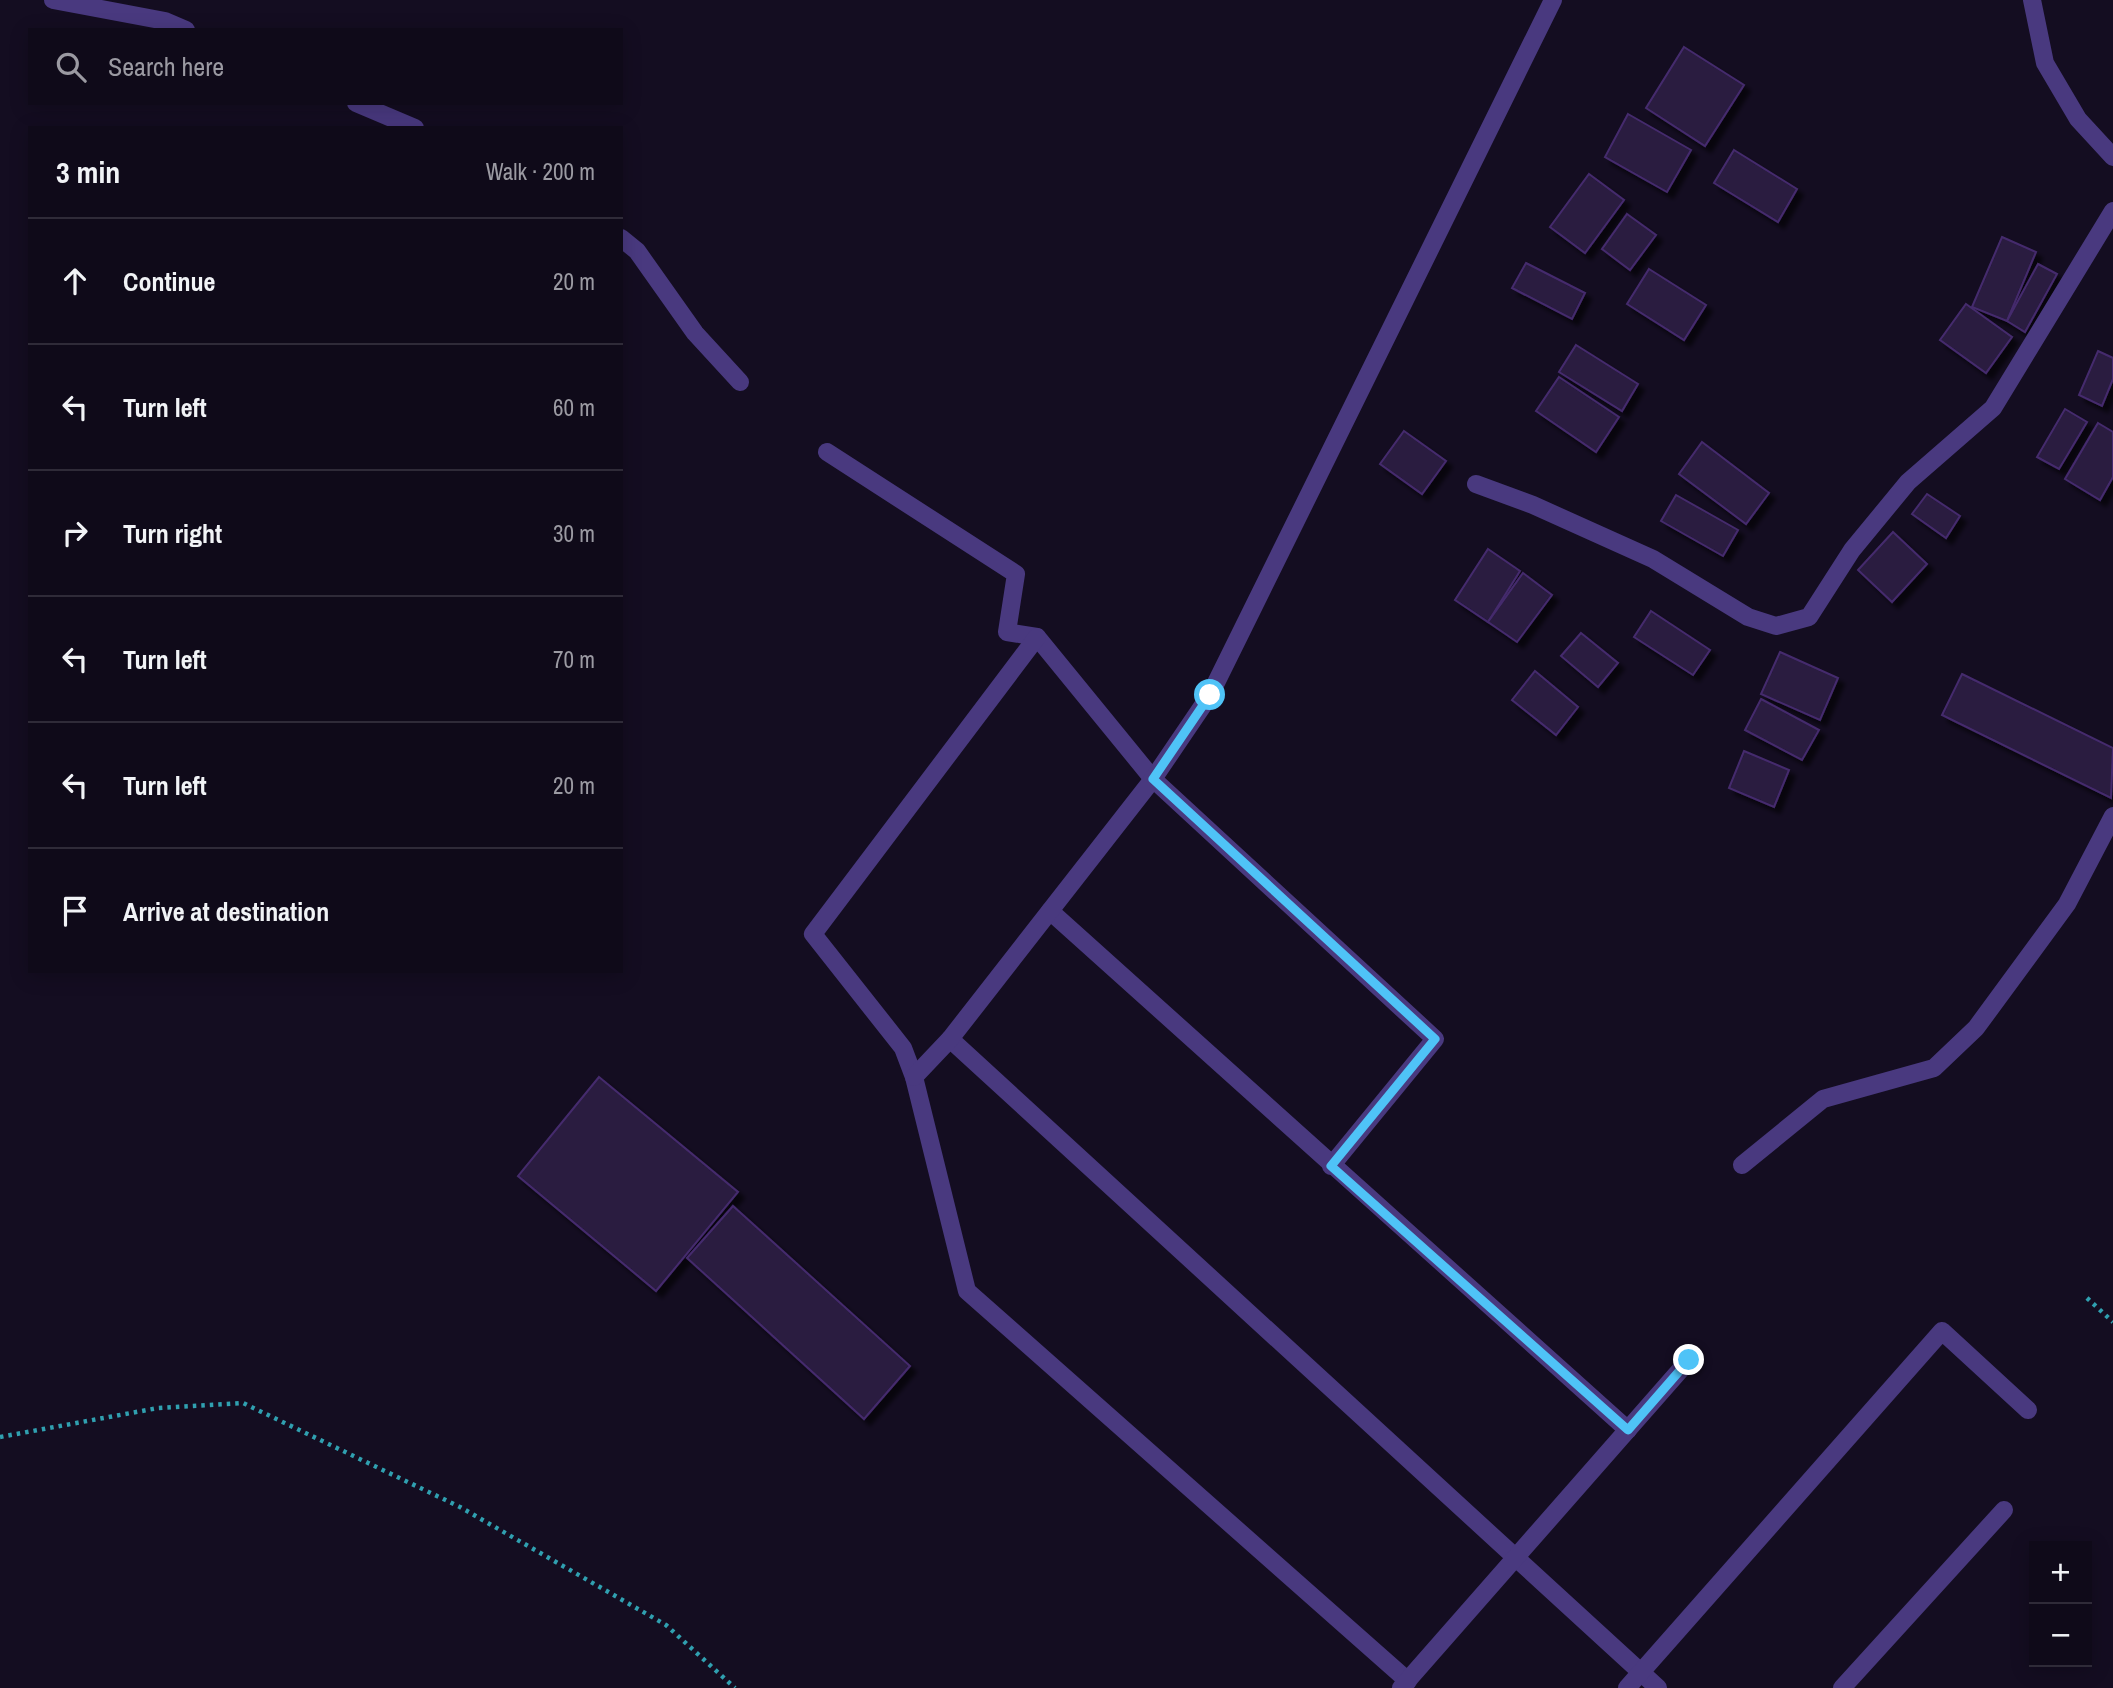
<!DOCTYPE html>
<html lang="en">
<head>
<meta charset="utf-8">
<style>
	:root { --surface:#0f0a19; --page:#1d1826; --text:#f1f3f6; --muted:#9b9aa2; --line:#2f2b38 }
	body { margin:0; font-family:"Archivo Narrow",sans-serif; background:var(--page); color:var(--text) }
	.controls { position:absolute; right:21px; bottom:21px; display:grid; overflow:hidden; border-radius:0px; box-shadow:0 4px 18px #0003 }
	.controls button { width:63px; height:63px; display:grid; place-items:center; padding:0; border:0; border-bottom:2px solid var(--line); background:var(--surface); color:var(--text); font:35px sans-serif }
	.stop { position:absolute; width:21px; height:21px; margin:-16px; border:5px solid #4fc3f7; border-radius:50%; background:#fff }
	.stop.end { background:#4fc3f7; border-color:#fff; box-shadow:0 2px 7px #0008 }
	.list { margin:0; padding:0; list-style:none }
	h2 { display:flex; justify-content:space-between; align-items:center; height:91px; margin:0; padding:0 28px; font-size:30px }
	h2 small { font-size:23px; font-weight:400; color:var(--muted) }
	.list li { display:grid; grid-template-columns:46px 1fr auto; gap:21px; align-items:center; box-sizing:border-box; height:126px; padding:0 28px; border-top:2px solid var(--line) }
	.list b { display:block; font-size:26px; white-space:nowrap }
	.list em { font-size:23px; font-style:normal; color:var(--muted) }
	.icon { flex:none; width:38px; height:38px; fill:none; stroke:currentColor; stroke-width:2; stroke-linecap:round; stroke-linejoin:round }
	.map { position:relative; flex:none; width:2113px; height:1688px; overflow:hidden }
	.search { position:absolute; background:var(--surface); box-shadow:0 4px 18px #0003; left:28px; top:28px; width:595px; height:77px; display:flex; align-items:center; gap:18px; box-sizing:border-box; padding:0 24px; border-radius:0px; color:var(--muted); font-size:26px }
	.panel { position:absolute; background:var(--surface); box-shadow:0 4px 18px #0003; left:28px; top:126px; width:595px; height:847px; border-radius:0px }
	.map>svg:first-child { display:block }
	.building { fill:#291a41; stroke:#452c6d; stroke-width:2; filter:url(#shadow) }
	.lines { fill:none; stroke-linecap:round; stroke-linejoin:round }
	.path { stroke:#30a0b0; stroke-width:4.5; stroke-dasharray:3.5 5; stroke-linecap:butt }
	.minor { stroke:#49397f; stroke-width:18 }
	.route { stroke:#4fc3f7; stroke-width:9 }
</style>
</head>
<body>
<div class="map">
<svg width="2113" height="1688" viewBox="0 0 2113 1688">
	<defs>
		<filter id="shadow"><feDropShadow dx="6" dy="6" stdDeviation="2" flood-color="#0009"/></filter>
	</defs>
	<rect width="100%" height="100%" fill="#140d21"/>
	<g class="building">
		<polygon points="1684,47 1744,85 1705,146 1646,108"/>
		<polygon points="1628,114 1691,150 1667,192 1605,157"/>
		<polygon points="1734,150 1797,189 1778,222 1714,183"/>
		<polygon points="1589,174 1624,200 1585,253 1550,227"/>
		<polygon points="1627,214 1656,235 1630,270 1602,249"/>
		<polygon points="2002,237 2036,252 2007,321 1972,307"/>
		<polygon points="1526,263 1585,293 1572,319 1512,288"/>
		<polygon points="2038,264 2057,274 2025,332 2007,321"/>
		<polygon points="1649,269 1706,305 1684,340 1627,304"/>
		<polygon points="1966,304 2012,337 1986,373 1940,340"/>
		<polygon points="1576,345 1638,384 1622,411 1559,372"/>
		<polygon points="2098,351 2113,358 2113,379 2102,406 2079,395"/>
		<polygon points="1559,377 1619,417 1596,452 1536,411"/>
		<polygon points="2065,409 2087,422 2059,469 2037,457"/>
		<polygon points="2098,423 2113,432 2113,477 2100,500 2065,479"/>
		<polygon points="1404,431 1446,461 1422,494 1380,464"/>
		<polygon points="1702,442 1769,493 1746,524 1679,474"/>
		<polygon points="1927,494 1960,516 1946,538 1912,514"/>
		<polygon points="1676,495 1738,530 1723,556 1661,521"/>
		<polygon points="1893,532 1927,564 1892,602 1858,570"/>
		<polygon points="1488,549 1520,571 1488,622 1455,600"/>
		<polygon points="1523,573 1552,595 1517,642 1488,622"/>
		<polygon points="1651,611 1710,650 1693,675 1634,637"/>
		<polygon points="1581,633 1618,663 1598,687 1561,656"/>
		<polygon points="1780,652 1838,678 1820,720 1761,694"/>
		<polygon points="1535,671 1578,707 1556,735 1512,700"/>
		<polygon points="1962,674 2113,748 2111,798 1942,715"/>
		<polygon points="1761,699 1819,730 1802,760 1745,730"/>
		<polygon points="1744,751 1789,770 1774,807 1729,788"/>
		<polygon points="599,1077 738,1192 656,1291 518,1176"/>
		<polygon points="733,1206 910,1366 864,1419 687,1258"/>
	</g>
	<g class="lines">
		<g class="path">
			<polyline points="2087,1298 2113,1322"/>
			<polyline points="0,1437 158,1408 243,1403 460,1507 666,1625 735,1688"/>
		</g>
		<g class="minor">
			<polyline points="53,0 165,21 186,30"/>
			<polyline points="2032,0 2045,63 2078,119 2113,157"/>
			<polyline points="356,103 415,128"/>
			<polyline points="621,238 637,251 695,333 740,382"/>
			<polyline points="827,452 1016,574 1007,632 1037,637 1153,779 1435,1039 1331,1166"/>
			<polyline points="1476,484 1533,505 1653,559 1748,617 1776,626 1809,617 1852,550 1908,482 1993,408 2113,211"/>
			<polyline points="1037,637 813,934 903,1048 914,1077 967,1291 1408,1681"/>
			<polyline points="1050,911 1628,1430"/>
			<polyline points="950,1039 1658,1688"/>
			<polyline points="914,1077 950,1039 1153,779 1210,695 1553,0"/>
			<polyline points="1742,1165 1823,1099 1934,1068 1976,1028 2067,904 2113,816"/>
			<polyline points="1401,1688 1689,1360"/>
			<polyline points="1627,1688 1942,1331 2028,1410"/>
			<polyline points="1842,1688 2004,1510"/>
		</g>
	</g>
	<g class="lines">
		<polyline class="route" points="1210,695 1153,779 1435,1039 1331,1166 1628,1430 1689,1360"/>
	</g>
</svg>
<div class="controls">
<button>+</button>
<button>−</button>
</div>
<div class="stop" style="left:1210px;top:695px"></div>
<div class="stop end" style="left:1689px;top:1360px"></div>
<div class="search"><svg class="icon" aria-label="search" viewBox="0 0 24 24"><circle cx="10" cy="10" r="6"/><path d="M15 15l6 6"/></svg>Search here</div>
<section class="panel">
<h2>3 min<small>Walk · 200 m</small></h2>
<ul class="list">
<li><svg class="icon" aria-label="ahead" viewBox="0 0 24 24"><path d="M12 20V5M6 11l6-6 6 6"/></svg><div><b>Continue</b></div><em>20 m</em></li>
<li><svg class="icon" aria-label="left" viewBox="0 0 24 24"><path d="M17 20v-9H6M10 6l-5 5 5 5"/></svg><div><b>Turn left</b></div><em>60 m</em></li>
<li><svg class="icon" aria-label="right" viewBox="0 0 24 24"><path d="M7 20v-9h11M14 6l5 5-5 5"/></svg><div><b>Turn right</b></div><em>30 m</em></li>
<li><svg class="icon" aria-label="left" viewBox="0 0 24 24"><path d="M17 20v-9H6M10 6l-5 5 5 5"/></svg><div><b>Turn left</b></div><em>70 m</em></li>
<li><svg class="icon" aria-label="left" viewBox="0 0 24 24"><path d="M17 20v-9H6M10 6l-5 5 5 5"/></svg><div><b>Turn left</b></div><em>20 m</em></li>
<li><svg class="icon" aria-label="arrive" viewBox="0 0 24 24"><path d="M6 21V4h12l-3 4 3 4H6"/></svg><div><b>Arrive at destination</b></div></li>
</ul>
</section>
</div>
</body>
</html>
